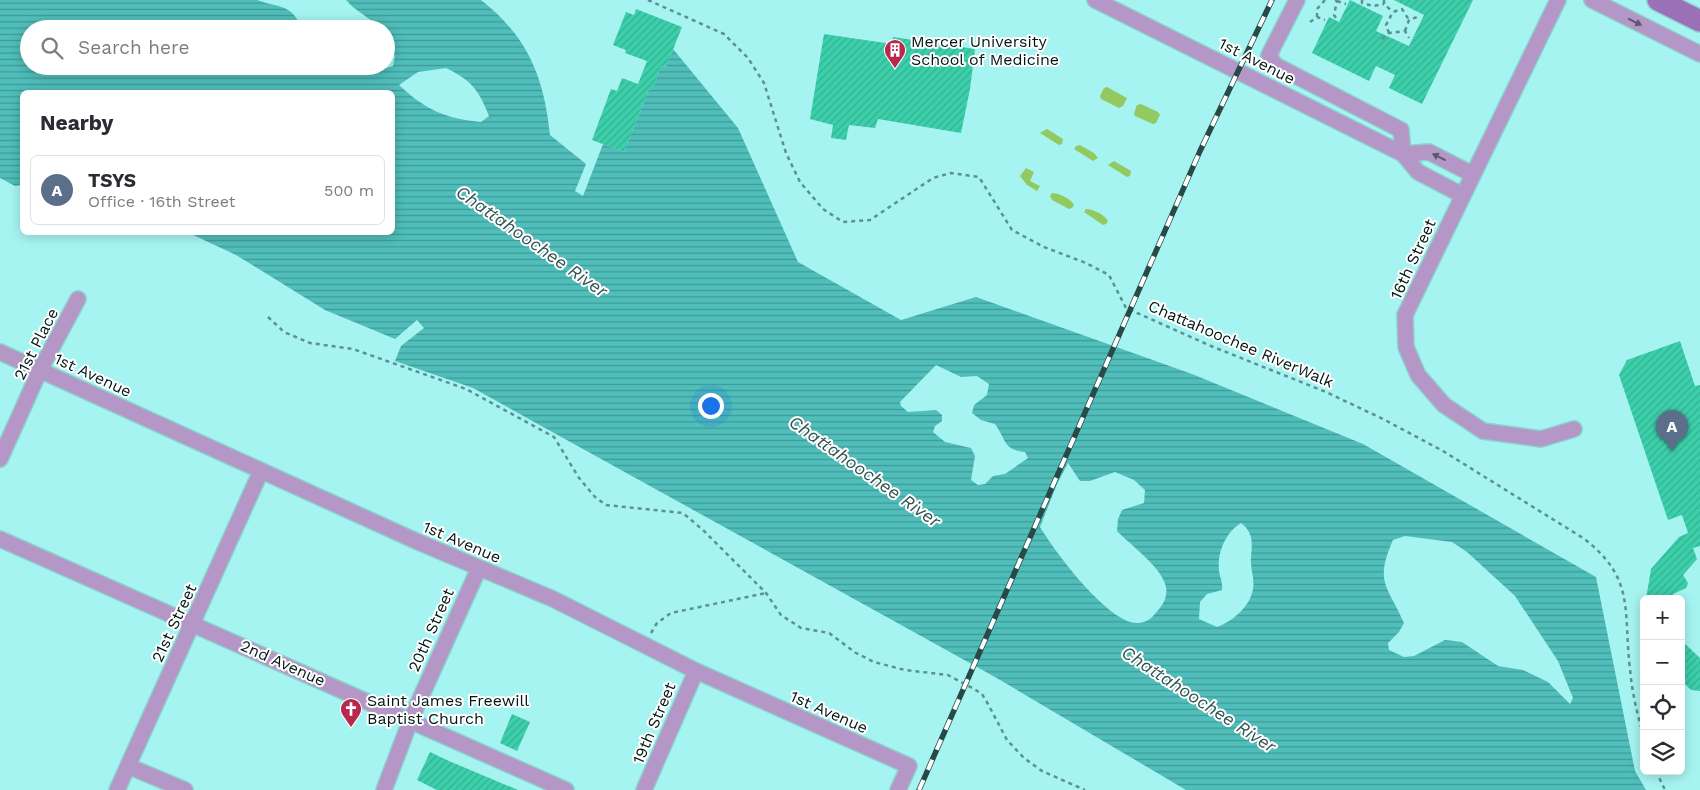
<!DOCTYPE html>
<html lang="en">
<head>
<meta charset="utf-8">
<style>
	:root { --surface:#fff; --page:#f2f2f3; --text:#2b2b33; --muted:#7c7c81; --line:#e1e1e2; --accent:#b8274c }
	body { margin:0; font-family:"Work Sans",sans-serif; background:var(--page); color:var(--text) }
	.controls { position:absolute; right:15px; bottom:15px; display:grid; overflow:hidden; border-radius:8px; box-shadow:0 2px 12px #0003 }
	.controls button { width:45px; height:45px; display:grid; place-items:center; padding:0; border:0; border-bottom:1px solid var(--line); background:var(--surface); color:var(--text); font:25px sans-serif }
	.you { position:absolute; left:710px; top:405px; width:18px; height:18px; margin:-12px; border:4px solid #fff; border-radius:50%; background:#1a73e8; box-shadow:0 0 0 8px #1a73e833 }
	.badge { display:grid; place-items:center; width:32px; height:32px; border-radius:50%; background:var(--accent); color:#fff; font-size:16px; font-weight:700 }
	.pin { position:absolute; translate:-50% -41px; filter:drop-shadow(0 1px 2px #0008) }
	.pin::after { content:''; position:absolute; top:26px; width:18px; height:15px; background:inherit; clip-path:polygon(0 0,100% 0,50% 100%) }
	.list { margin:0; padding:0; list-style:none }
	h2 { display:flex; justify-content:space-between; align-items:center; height:65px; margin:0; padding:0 20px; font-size:21px }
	h2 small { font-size:16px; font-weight:400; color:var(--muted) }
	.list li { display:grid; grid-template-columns:32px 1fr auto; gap:15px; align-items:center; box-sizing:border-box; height:70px; margin:0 10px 10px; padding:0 10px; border:1px solid var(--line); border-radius:8px }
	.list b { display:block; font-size:19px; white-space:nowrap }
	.list p { margin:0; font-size:16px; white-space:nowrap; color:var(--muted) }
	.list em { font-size:16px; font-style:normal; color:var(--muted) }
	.icon { flex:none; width:28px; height:28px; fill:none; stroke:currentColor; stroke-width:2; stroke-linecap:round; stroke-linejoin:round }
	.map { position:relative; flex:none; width:1700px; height:790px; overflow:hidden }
	.search { position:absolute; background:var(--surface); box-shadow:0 2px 12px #0003; left:20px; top:20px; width:375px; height:55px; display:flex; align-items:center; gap:12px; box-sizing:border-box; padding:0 18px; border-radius:28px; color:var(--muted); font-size:19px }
	.panel { position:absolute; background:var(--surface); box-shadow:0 2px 12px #0003; left:20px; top:90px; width:375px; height:145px; border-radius:8px }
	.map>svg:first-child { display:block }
	.grass { fill:#92ca61 }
	.water { fill:url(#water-rules); fill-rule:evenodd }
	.building { fill:url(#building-hatch) }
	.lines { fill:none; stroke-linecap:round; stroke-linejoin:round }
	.minor-casing { stroke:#8cd1ce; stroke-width:18 }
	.secondary-casing { stroke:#8cd1ce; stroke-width:24 }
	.path { stroke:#5c918f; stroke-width:2.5; stroke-dasharray:4 4; stroke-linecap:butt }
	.minor { stroke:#b497c7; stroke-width:15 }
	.secondary { stroke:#9c70b7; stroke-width:21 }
	.rail-casing { stroke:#274a48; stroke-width:5.5 }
	.rail { stroke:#fff; stroke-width:4; stroke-dasharray:11; stroke-linecap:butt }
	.oneway { fill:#5a576e }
	.labels { text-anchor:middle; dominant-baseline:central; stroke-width:4; stroke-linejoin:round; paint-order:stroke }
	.poi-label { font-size:16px; fill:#011716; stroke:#fff; text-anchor:start }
	.street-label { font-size:16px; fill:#011716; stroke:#fff }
	.water-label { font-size:18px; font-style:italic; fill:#325452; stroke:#fff }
</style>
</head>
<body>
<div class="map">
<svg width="1700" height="790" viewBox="0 0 1700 790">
	<defs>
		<pattern id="water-rules" width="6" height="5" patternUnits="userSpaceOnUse" patternTransform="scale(1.25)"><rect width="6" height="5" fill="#50beba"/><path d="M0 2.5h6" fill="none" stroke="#409996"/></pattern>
		<pattern id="building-hatch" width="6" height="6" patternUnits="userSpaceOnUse" patternTransform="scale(1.25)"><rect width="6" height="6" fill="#3ccfaa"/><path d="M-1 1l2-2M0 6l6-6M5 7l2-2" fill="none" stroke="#33b192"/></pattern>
	</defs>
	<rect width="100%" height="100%" fill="#a6f4f1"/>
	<g class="grass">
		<polygon points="1107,87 1127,98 1123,106 1119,108 1101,99 1100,96 1104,88"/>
		<polygon points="1141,104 1158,112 1160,115 1156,123 1153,124 1135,116 1134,113 1137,105"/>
		<polygon points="1047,129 1063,139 1062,144 1059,145 1040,133"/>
		<polygon points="1080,145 1094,153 1098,158 1093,161 1074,149 1076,146"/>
		<polygon points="1114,161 1131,171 1130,176 1127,177 1108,165"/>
		<polygon points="1026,168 1034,172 1030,181 1040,186 1037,191 1027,185 1020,176"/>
		<path d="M1052 193C1059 193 1071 199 1074 205L1072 208 1069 209 1052 200 1050 196Z"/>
		<path d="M1086 209C1093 209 1105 215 1108 221L1106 224 1103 225 1084 212Z"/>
	</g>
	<path class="water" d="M0 0H257C278 8 292 3 302 29H29V66H361L377 71 393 66 395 56 386 42V29H380C370 17 356 12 346 0H481C528 37 544 77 550 135L586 164 575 191 583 196 603 144 624 152 649 89 652 90 661 66 666 67 673 49 738 128 798 262 901 320 976 297 1192 374 1363 444 1596 577 1635 771 1646 790H1186L995 677 473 388 395 361 401 346 424 328 417 320 395 339 325 310 236 255 189 233 392 232V92H22V185L15 186 0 178ZM446 68C471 80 479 90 489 116L481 122C446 119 424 109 399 85L418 72ZM936 365 961 377 977 376 989 384 987 395 974 405 972 413 981 420 995 424C1006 439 1003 450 1025 452L1028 458 1005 474 993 476 985 484 978 485 971 480 975 456 971 448 945 442 933 432 935 426 942 421V415L936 410 908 412 901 406 900 402ZM1068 463 1080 481H1090L1115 472 1134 480 1145 490 1144 503 1122 510 1118 519 1117 531C1131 546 1171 573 1166 595 1165 603 1159 609 1154 615 1148 623 1137 625 1127 621 1098 608 1057 555 1040 527L1057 484ZM1241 523C1254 533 1252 543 1251 558 1250 567 1255 580 1253 589 1250 607 1233 621 1217 627L1199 619 1200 602 1207 594 1222 590C1223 582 1220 578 1219 571 1217 552 1226 532 1241 523ZM1405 536 1452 542 1467 552 1515 596 1558 661 1573 698 1570 704 1548 682 1523 670 1498 666 1462 642 1445 640 1414 656 1404 657 1389 650 1388 643 1399 632 1404 623C1388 586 1374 583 1393 540Z"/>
	<g class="building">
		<polygon points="1350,0 1383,16 1376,31 1409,46 1424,15 1394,0 1473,0 1422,104 1389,88 1395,75 1376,66 1369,81 1312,53 1329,17 1339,22"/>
		<polygon points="636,9 682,27 666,67 661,66 652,91 649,89 624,152 592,140 611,89 617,91 622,78 638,84 647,61 625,53 626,50 613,45 626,12 634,15"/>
		<polygon points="824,34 892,44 893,37 975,49 970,89 961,133 878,119 875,128 849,125 846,140 831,138 833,125 810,119"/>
		<polygon points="1680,341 1695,386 1700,385 1700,546 1693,548 1697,559 1683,575 1688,583 1686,588 1673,594 1674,599 1646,599 1651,569 1679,537 1688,533 1682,515 1668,520 1619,375 1627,360"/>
		<polygon points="1681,640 1700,658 1700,691 1691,690 1681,680"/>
		<polygon points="512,714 530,722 517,751 500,743"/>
		<polygon points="430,752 449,761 518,790 437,790 417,780"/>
	</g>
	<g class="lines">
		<g class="minor-casing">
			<g id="minor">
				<polyline points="1095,0 1403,154 1418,172 1462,195"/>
				<polyline points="1297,0 1269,55 1275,65 1401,130 1403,154"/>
				<polyline points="1558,0 1405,315 1406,347 1418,375 1444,405 1483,431 1541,439 1574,429"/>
				<polyline points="1592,0 1700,54"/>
				<polyline points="1403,154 1429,152 1472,174"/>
				<polyline points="0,352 416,541 553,599 696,671 909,766 898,790"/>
				<polyline points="0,459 40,370 78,299"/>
				<polyline points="0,539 566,790"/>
				<polyline points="128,766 185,790"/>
				<polyline points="117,790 261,471"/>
				<polyline points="384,790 411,719 479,568"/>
				<polyline points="644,790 696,671"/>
			</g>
		</g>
		<g class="secondary-casing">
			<polyline id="secondary" points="1658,0 1700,21"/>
		</g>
		<g class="path">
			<path d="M648 0 724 34 748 58 764 83 786 153 800 182 823 209 843 222 870 220 933 178 951 173 979 177 1012 230 1044 247 1086 263 1109 275 1126 308 1211 346 1326 392 1383 419 1443 451 1583 538C1636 578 1623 611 1630 669 1632 692 1637 714 1644 737"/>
			<polyline points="1335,0 1337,1 1334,15 1336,18"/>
			<polyline points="1362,0 1362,3 1373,6 1384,4"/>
			<polyline points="1384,0 1384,4 1393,12"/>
			<polyline points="1337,1 1346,4"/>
			<polyline points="1317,17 1317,9 1325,0"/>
			<polyline points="1310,22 1317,17 1325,20"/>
			<polyline points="1405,31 1409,20 1417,17"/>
			<polyline points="1389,33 1386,25 1393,12 1402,9 1409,20"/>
			<polyline points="1382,39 1389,33 1405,31 1409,38"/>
			<polyline points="268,317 284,332 310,343 353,349 466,389 554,437 579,478 595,497 606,505 683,513 704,531 766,593 781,615 801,628 829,633 856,653 874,662 905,670 948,675 974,689 982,694 988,704 1007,740 1024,758 1042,771 1085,790"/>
			<polyline points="651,633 657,623 671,613 766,593"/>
			<polyline points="1656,771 1665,790"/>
		</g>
		<use href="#minor" class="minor"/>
		<use href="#secondary" class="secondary"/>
		<g class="rail-casing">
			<polyline id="rail" points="919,790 1200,151 1272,0"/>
		</g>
		<use href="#rail" class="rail"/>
	</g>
	<defs><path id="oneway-solid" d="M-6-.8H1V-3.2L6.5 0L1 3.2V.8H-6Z" transform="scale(1.25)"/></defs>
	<g class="oneway">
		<use href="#oneway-solid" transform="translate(1635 22) rotate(26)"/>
		<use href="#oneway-solid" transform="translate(1439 157) rotate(-154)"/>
	</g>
	<defs>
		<g id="building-pin" transform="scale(1.125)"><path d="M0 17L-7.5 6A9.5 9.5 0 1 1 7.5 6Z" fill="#b8274c" stroke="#fff"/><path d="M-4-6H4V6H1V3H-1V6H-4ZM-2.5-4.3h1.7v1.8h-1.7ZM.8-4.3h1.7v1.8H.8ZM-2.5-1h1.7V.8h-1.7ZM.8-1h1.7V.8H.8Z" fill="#fff"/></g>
		<g id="church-pin" transform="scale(1.125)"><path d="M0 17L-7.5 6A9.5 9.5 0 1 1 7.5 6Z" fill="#b8274c" stroke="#fff"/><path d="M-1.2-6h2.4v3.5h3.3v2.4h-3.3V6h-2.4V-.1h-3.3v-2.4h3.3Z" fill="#fff"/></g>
	</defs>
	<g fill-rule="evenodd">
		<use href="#building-pin" x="895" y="50"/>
		<use href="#church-pin" x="351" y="709"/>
	</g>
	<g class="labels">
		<g class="poi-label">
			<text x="911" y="41">Mercer University<tspan x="911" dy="18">School of Medicine</tspan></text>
			<text x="367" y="700">Saint James Freewill<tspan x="367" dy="18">Baptist Church</tspan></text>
		</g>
		<g class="street-label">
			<text transform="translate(1257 61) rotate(27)">1st Avenue</text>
			<text transform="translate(1413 259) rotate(-65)">16th Street</text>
			<text transform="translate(36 344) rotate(-63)">21st Place</text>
			<text transform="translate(1241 344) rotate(23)">Chattahoochee RiverWalk</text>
			<text transform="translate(93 375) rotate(25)">1st Avenue</text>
			<text transform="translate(462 542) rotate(23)">1st Avenue</text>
			<text transform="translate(174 623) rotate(-65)">21st Street</text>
			<text transform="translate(431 630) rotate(-66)">20th Street</text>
			<text transform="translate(283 663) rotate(24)">2nd Avenue</text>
			<text transform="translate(829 712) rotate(24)">1st Avenue</text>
			<text transform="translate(654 723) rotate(-67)">19th Street</text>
		</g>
		<g class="water-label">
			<text transform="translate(532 241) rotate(35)">Chattahoochee River</text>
			<text transform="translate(865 471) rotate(35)">Chattahoochee River</text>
			<text transform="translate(1199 699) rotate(33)">Chattahoochee River</text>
		</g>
	</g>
</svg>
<div class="controls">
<button>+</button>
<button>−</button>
<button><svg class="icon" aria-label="locate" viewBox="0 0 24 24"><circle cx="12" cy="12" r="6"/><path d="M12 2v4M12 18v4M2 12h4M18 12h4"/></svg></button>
<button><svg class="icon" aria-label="layers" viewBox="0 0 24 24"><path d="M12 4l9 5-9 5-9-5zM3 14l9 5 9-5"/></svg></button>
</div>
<div class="you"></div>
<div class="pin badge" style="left:1672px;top:451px;background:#5c6f8a">A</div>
<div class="search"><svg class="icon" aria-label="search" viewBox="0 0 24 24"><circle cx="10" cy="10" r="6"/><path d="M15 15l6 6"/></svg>Search here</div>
<section class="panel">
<h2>Nearby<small></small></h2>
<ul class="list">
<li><span class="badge" style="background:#5c6f8a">A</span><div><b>TSYS</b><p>Office · 16th Street</p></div><em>500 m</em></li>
</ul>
</section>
</div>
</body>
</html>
